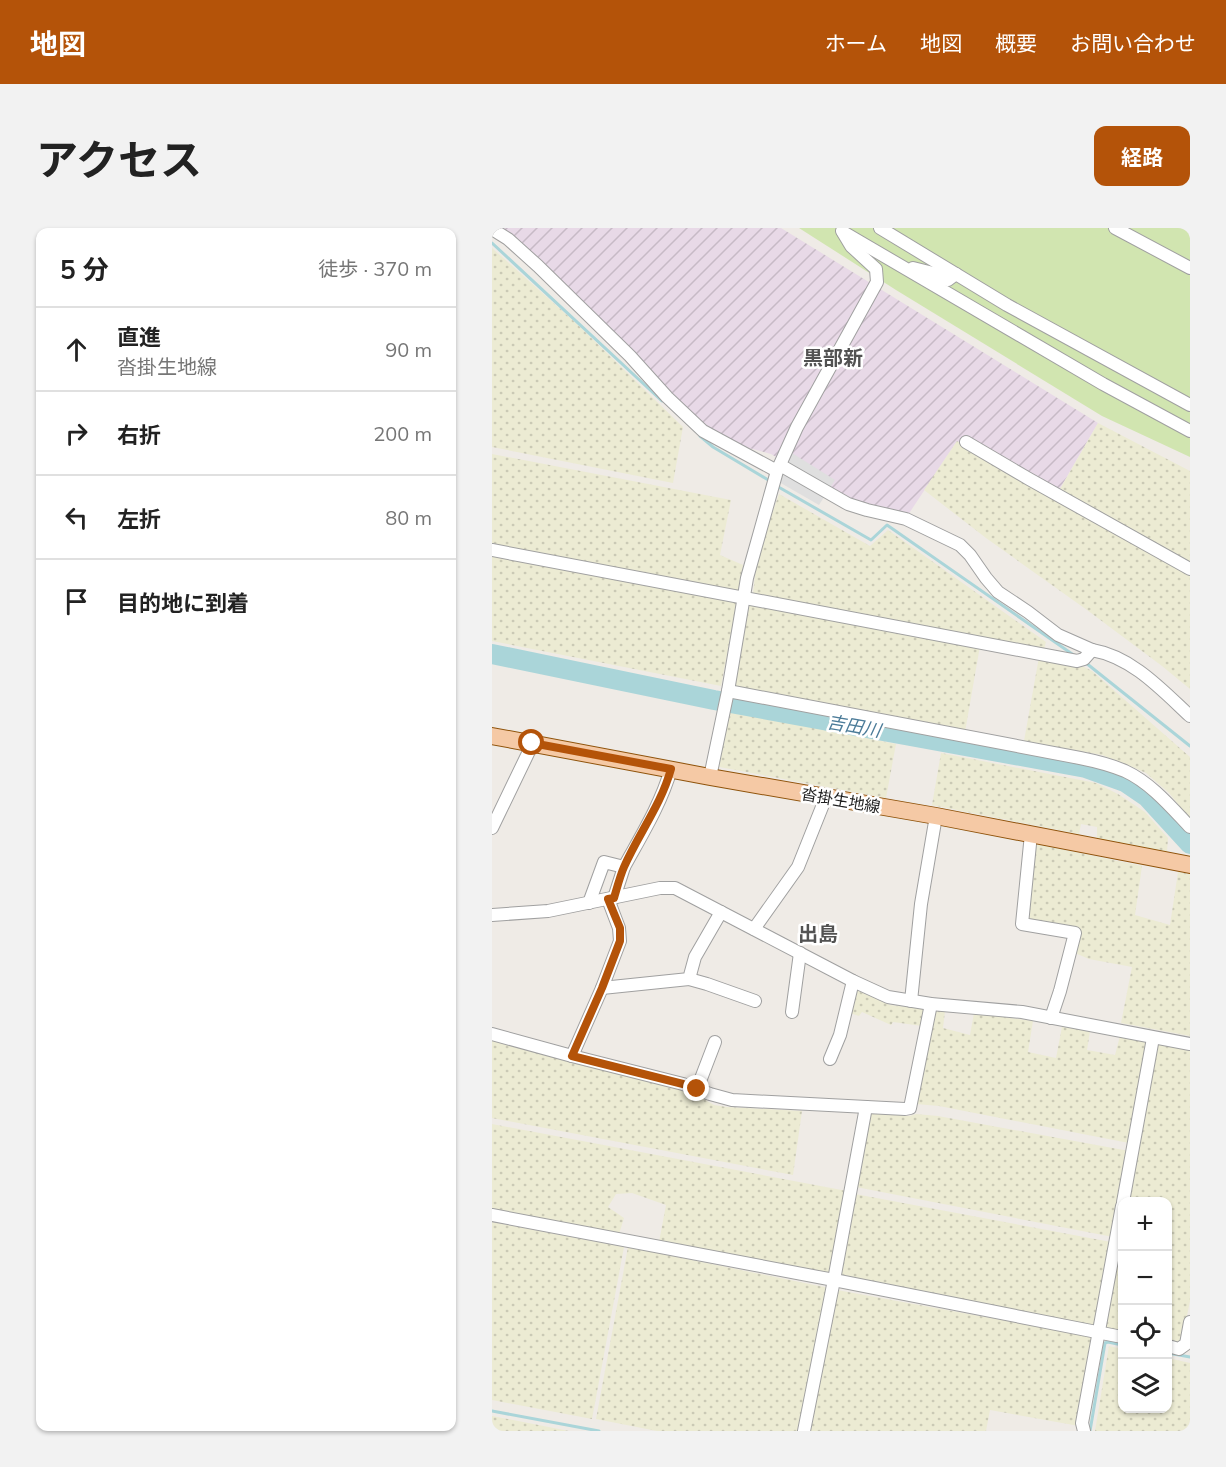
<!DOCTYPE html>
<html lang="ja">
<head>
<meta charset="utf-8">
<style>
	:root { --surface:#fff; --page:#f2f2f2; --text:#222; --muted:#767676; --line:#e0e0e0; --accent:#b45309 }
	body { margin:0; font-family:Mulish,"Noto Sans JP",sans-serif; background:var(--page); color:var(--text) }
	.controls { position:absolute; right:18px; bottom:18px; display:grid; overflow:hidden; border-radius:12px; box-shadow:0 2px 4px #0004 }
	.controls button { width:54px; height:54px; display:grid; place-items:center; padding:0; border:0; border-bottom:2px solid var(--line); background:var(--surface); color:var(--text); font:30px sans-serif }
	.stop { position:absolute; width:18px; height:18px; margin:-14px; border:4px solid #b45309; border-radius:50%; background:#fff }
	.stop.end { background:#b45309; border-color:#fff; box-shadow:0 2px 6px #0008 }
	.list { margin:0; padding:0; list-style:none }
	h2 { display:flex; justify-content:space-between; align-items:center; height:78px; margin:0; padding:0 24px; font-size:26px }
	h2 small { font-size:20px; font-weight:400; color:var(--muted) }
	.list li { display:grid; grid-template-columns:39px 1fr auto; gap:18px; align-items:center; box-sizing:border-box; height:84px; padding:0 24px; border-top:2px solid var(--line) }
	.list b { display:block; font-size:22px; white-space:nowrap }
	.list p { margin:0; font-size:20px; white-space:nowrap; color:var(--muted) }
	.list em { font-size:20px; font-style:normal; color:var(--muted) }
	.icon { flex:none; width:33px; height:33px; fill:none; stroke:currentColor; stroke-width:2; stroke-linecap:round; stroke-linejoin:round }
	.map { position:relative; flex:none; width:698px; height:1203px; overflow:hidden; border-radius:12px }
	header { display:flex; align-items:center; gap:36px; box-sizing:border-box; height:84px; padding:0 30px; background:var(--accent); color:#fff }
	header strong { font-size:28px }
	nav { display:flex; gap:33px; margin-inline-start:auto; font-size:21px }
	.intro { display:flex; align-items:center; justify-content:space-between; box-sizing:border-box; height:144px; padding:0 36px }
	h1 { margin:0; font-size:42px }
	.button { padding:15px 27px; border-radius:12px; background:var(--accent); color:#fff; font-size:21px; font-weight:700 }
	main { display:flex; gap:36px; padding:0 36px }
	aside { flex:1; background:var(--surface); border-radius:12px; box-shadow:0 2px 4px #0004 }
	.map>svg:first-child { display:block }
	.industrial { fill:url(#industrial-furrows) }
	.farmland { fill:url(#farmland-dots) }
	.grass { fill:#d1e5b0 }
	.parking { fill:#dfdfdf }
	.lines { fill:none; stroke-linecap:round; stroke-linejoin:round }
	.stream { stroke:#aad5d9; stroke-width:3 }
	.river { stroke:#aad5d9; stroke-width:20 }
	.minor-casing { stroke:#a0a0a0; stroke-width:14 }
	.major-casing { stroke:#8f530b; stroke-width:18 }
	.minor { stroke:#fff; stroke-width:12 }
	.major { stroke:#f5c9a5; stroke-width:16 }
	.route { stroke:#b45309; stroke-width:8 }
	.labels { text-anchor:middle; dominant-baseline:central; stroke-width:5; stroke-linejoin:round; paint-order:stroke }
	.street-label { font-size:16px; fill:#1f1f1f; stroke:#fff }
	.water-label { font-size:18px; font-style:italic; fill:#4c7c99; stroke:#fff }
	.quarter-label { font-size:20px; font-weight:bold; fill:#525252; stroke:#fff }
</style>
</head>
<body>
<header>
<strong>地図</strong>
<nav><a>ホーム</a><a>地図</a><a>概要</a><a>お問い合わせ</a></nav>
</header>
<div class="intro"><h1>アクセス</h1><a class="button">経路</a></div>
<main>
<aside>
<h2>5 分<small>徒歩 · 370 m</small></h2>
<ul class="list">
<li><svg class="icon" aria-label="ahead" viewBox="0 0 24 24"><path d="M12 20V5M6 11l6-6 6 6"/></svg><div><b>直進</b><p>沓掛生地線</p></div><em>90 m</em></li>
<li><svg class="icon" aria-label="right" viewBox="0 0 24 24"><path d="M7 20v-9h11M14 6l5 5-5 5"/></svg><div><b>右折</b></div><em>200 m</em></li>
<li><svg class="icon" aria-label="left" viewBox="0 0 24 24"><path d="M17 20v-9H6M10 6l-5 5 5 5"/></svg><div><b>左折</b></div><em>80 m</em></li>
<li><svg class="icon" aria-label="arrive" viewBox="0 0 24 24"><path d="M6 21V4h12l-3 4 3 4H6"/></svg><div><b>目的地に到着</b></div></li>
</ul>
</aside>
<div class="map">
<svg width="698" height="1203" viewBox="0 0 698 1203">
	<defs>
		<pattern id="industrial-furrows" width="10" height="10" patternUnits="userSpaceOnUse" patternTransform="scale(1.5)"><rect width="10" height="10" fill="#e8d9e7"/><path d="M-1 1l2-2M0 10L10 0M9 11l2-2" fill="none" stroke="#c7bac6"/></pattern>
		<pattern id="farmland-dots" width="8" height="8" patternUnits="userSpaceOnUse" patternTransform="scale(1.5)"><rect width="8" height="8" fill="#ecebd3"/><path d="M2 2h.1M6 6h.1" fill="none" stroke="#cac9b5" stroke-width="1.8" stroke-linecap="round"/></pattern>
	</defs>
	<rect width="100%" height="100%" fill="#efebe6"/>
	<polygon class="industrial" points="9,0 289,0 606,195 562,271 465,213 416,287 363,275 279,226 257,220 219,202 201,190 162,145 90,72 17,5"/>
	<g class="farmland">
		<polygon points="0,20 85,96 191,199 181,255 0,219"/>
		<polygon points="606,195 698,243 698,337 568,261"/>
		<polygon points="465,213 562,271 698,347 698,461 670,438 595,382 494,310 432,262"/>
		<polygon points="0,226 239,272 228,327 251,337 246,364 0,318"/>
		<polygon points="287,266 378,318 396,302 554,414 552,421 261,366 263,347 270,314"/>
		<polygon points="0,325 245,373 229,458 0,413"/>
		<polygon points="258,374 488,418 473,504 242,458"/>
		<polygon points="547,429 584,435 600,443 698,529 698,591 677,565 654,545 636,537 610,527 532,513"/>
		<polygon points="236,482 404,516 394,570 227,539"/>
		<polygon points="449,525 604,555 626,566 653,584 676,610 675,624 605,611 605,599 589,596 587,606 440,577"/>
		<polygon points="543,616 650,638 643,687 678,697 686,644 698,646 698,808 629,795 640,739 597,731 583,725 588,703 534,693"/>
		<polygon points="362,761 398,777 432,781 430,798 401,794 399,797 370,784 367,788 358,785"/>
		<polygon points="441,781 453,783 451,800 478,807 482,785 541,793 536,824 564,830 570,799 598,803 595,822 623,827 628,808 655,815 637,915 447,878 424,876"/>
		<polygon points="0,812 200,864 222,877 235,879 310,883 301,947 0,890"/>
		<polygon points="665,815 698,821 698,1073 690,1112 686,1115 676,1113 676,974 636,974"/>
		<polygon points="377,884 418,888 424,886 446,888 637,923 621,1009 364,959"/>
		<polygon points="0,896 355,963 339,1046 167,1014 174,977 140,965 124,966 116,979 132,990 127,1006 0,981"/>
		<polygon points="363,966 619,1014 603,1098 347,1046"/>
		<polygon points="0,994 132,1019 100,1191 0,1172"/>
		<polygon points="630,1003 630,1105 612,1101"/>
		<polygon points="136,1019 337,1060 308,1203 165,1203 104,1191"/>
		<polygon points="345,1062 602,1109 587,1198 498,1182 494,1203 317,1203"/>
		<polygon points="617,1118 630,1121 630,1180 676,1180 676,1130 698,1135 698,1203 603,1203"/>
		<polygon points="0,1188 77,1203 0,1203"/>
	</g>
	<polygon class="grass" points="307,0 698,0 698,229 610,188 404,62"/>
	<polygon class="parking" points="300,225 343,252 327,277 287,254"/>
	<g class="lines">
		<g class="stream">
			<polyline points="0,15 170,173"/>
			<polyline points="208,208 221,219 278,253"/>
			<polyline points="283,257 379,312 395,297 583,428"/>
			<polyline points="594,435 698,518"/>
			<polyline points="676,1125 698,1129"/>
			<polyline points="0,1183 107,1203"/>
			<polyline points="598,1203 613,1115 616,1114 630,1117"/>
		</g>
		<polyline class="river" points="0,426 222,472 594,540 633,554 655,569 698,616"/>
		<g class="minor-casing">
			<g id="minor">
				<polyline points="388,0 515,77 698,177"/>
				<polyline points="623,0 698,40"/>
				<polyline points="0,1 16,11 46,38 138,128 175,169 211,203 285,243"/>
				<polyline points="351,4 611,156 698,203"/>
				<polyline points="421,40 441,45 456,52 464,46"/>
				<polyline points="474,214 537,251 698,341"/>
				<polyline points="0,322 585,433 592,431 600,422 566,407 536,384 506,364 494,350 478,327 468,317 414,291 375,282 356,276 288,237"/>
				<path d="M600 422C640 429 669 461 698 488"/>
				<path d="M236 463 588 530C603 533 619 537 633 543 659 555 679 579 698 599"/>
				<polyline points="218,549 236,463 255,350 285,243 305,199 385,54 384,41 359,18 350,3"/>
				<polyline points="0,600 41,515"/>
				<polyline points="539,606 530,696 583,705 568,763 559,790"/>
				<path d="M132 639C149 608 169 576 179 541"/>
				<polyline points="97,675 112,634 132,639 122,670"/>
				<polyline points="0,687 56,683 168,660 183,660 361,753 396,769 439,776 530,784 698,816"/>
				<polyline points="262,701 306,639 334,569"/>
				<polyline points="197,751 215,756 263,773"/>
				<polyline points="110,760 197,751 203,729 229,684"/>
				<polyline points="419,773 429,676 444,588"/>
				<polyline points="300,784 308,725"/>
				<polyline points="0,806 80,828 191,856 218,866 240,872 413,881 418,880 439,776"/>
				<polyline points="80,828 110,760 128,713 127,700 116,671"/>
				<polyline points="338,831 348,807 361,753"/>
				<polyline points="205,861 223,814"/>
				<polyline points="631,974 661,810"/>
				<polyline points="0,987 342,1052 630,1109"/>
				<polyline points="676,1118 687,1121 694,1116 698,1094"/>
				<polyline points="312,1203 342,1052 374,879"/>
				<polyline points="592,1203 590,1195 630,978"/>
			</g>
		</g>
		<g class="major-casing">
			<polyline id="major" points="0,508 218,549 444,588 698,637"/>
		</g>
		<use href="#minor" class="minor"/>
		<use href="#major" class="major"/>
	</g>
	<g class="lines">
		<path class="route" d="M40 515 179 541C169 577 147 605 132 639 128 648 125 660 122 670L116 671 128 700V713L110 760 80 828 191 856 205 861"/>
	</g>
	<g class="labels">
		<g class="street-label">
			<text transform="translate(349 572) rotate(10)">沓掛生地線</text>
		</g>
		<g class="water-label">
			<text transform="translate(362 498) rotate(10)">吉田川</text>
		</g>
		<g class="quarter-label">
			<text x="341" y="129">黒部新</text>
			<text x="326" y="705">出島</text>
		</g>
	</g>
</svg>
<div class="controls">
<button>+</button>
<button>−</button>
<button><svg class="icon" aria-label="locate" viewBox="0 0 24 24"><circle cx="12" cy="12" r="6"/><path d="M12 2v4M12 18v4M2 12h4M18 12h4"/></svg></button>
<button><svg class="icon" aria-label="layers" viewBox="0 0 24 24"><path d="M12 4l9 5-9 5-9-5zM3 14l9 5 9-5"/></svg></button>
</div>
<div class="stop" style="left:40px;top:515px"></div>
<div class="stop end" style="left:205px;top:861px"></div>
</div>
</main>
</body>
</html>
